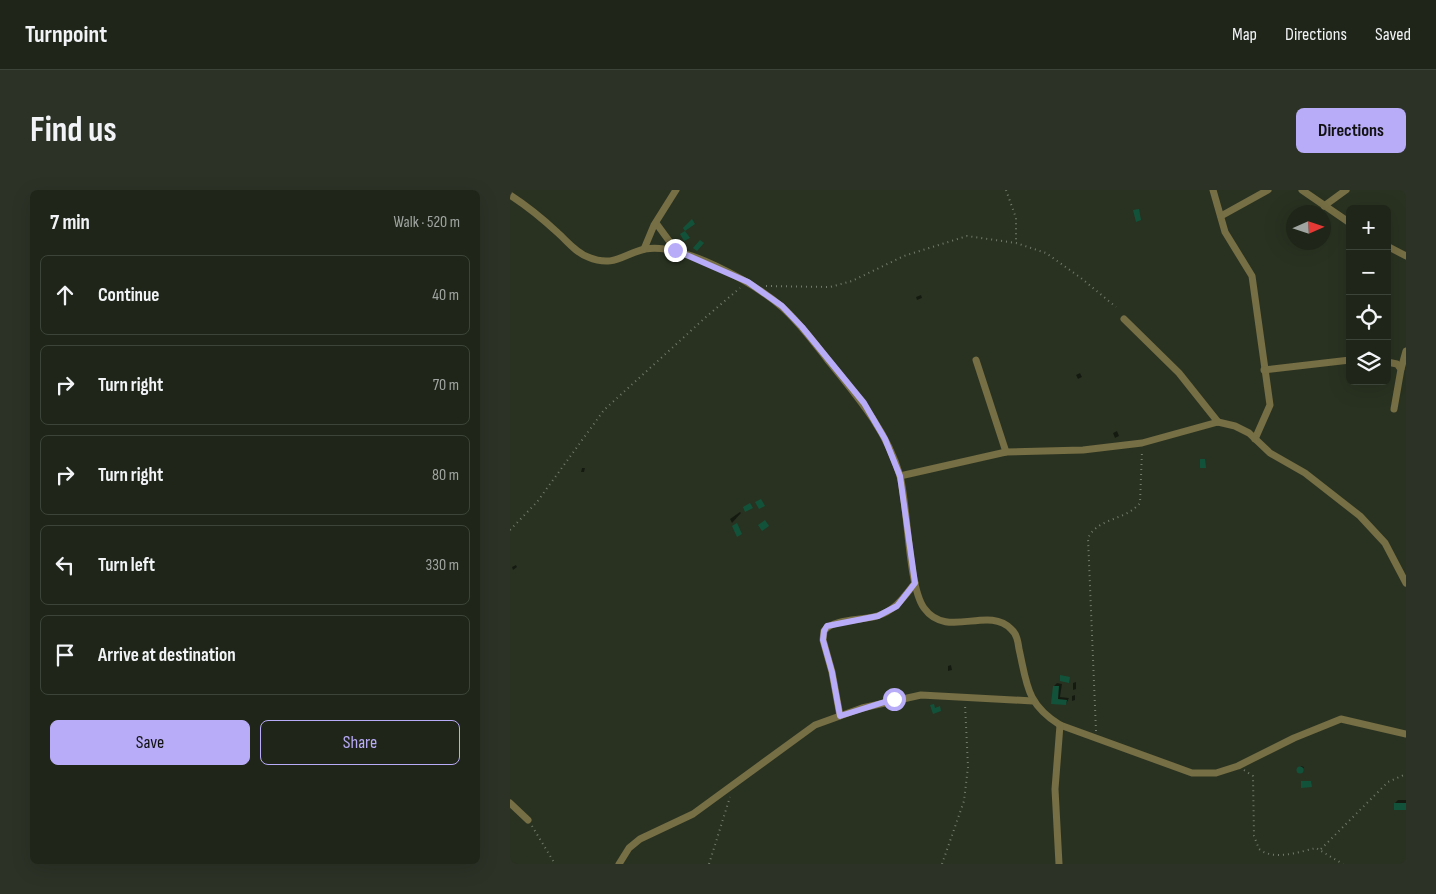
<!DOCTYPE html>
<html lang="en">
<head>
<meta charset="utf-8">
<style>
	:root { --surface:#1f2619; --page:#2c3226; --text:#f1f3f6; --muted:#a1a5a2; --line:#3c4338; --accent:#b8abf7 }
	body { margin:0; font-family:"Sofia Sans Condensed",sans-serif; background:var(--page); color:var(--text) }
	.controls { position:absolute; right:15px; top:15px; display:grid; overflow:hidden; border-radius:8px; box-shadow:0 5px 20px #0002 }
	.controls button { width:45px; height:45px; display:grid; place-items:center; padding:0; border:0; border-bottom:1px solid var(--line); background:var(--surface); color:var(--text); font:25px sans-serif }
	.compass { position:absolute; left:776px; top:15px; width:45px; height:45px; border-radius:50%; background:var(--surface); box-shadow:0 5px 20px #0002; rotate:87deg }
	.stop { position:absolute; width:15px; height:15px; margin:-11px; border:4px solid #b8abf7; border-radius:50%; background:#fff }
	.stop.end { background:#b8abf7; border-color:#fff; box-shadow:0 1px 5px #0008 }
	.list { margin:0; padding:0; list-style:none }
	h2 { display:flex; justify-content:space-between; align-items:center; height:65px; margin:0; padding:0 20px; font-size:21px }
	h2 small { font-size:16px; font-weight:400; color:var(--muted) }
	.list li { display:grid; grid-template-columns:32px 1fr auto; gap:15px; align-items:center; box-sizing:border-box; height:80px; margin:0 10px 10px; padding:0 10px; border:1px solid var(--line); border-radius:8px }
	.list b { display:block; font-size:19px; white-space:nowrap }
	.list em { font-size:16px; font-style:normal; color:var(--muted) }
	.actions { display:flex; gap:10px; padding:15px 20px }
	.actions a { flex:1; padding:11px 0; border:1px solid var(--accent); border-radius:8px; text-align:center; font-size:18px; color:var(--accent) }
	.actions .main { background:var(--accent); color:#111 }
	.icon { flex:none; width:28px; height:28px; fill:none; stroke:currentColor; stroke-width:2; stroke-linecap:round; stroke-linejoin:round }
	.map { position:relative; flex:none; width:896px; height:674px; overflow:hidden; border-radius:8px }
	header { display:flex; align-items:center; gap:30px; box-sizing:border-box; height:70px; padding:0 25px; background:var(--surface); border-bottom:1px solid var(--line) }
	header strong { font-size:24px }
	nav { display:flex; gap:28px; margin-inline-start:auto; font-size:18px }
	.intro { display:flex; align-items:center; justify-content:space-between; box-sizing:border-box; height:120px; padding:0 30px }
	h1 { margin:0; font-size:35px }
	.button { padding:12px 22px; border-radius:8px; background:var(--accent); color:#111; font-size:18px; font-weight:700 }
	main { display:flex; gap:30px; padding:0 30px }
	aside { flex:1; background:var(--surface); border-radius:8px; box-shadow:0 5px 20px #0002 }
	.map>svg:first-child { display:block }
	.shadow { fill:#0007 }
	.building { fill:#13523a }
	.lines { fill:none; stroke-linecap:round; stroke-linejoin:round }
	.path { stroke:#737b6c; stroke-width:2; stroke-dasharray:1 4; stroke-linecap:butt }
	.street { stroke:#766e44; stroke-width:7 }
	.route { stroke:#b8abf7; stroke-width:6 }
</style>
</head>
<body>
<header>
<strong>Turnpoint</strong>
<nav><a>Map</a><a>Directions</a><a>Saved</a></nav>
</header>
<div class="intro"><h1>Find us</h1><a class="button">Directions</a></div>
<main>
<aside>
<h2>7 min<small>Walk · 520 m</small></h2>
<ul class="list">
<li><svg class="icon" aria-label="ahead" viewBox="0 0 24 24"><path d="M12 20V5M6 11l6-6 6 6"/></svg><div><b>Continue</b></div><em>40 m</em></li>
<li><svg class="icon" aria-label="right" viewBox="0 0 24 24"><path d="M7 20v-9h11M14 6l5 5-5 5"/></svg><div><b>Turn right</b></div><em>70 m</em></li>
<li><svg class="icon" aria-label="right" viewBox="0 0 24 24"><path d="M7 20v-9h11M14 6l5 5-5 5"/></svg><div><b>Turn right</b></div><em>80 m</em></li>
<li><svg class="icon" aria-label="left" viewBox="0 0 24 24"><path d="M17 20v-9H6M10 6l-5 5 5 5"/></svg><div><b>Turn left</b></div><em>330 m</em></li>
<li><svg class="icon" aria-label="arrive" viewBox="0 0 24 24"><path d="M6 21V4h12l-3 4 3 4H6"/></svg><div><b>Arrive at destination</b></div></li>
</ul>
<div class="actions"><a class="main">Save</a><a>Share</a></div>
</aside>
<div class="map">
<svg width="896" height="674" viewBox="0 0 896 674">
	<rect width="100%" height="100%" fill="#293221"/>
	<g class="shadow">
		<polygon points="411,105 412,108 407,110 406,107"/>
		<polygon points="570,183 572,187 568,189 566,185"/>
		<polygon points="607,241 609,246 605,248 603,243"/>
		<polygon points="72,278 75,278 74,282 71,282"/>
		<polygon points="230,322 231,323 222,333 220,329"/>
		<polygon points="6,375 7,377 3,380 2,377"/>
		<polygon points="441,475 442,480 438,481 438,476"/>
		<polygon points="566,492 566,499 563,500 563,493"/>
		<polygon points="547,493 552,494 550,507 559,508 556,514 543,513 544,496"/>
		<polygon points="565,505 565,510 562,511 562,506"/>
		<polygon points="791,576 794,577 791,582 788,581"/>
		<polygon points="888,610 896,610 896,619 885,613"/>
	</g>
	<g class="building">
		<polygon points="629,19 631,30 626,32 623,20"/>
		<polygon points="182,29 185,34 175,41 173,38"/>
		<polygon points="175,41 180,48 174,51 170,44"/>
		<polygon points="190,50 194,53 187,61 183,58"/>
		<polygon points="690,269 695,269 696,278 690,278"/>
		<polygon points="251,309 255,316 249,319 245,312"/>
		<polygon points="240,313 243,318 235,322 233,317"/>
		<polygon points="255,330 259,336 252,341 248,335"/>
		<polygon points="227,333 232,344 227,347 222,336"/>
		<polygon points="550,485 560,487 559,493 550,491"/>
		<polygon points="543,496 549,496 548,509 557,510 556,515 541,514"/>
		<polygon points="424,514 425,518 430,516 431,521 423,524 420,515"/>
		<circle cx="790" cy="580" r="3.5"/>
		<polygon points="791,591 801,591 802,597 791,598"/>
		<rect x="884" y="613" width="12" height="7"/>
	</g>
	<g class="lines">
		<g class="path">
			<polyline points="496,0 506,28 506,53"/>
			<polyline points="256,96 320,97 342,91 394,66 457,46 506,53 536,63 571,88 606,117"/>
			<polyline points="0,340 27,312 94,220 196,127 230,98"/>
			<path d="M586 541 578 348C589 327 615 331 630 313L632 261"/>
			<path d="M734 580 743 586 744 646 749 659C764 671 789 662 806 658L833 674"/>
			<polyline points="22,636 45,674"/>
			<polyline points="811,659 878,592 896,584"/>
			<polyline points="199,674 220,607"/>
			<polyline points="432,674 454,611 458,577 455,514"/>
		</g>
		<g class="street">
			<polyline points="703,0 715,42 742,86 760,215 745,249"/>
			<polyline points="792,0 840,33"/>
			<path d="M0 5C17 16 33 29 48 43 57 51 65 62 78 67 104 78 113 64 135 59 172 52 244 93 272 117 289 132 303 151 317 169 346 205 377 240 390 286 398 316 398 396 414 418 437 450 478 415 501 439 507 444 508 452 509 459 517 494 516 514 550 535L682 583H706L728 576 784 548 831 529 896 544"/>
			<polyline points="814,16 836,0"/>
			<polyline points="711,26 758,0"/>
			<polyline points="146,33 165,59"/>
			<polyline points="877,56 896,66"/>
			<polyline points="134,59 144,35 166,0"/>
			<polyline points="614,129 669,183 708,232"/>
			<polyline points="466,170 496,262"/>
			<polyline points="877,172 887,174 891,179 884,219"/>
			<polyline points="891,179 896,161"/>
			<polyline points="754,180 840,170"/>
			<polyline points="390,286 496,262 573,260 632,253 708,232 725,236 739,243 760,263 795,283 850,326 875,353 896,393"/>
			<path d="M330 526 322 482 313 450 314 441C324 428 351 431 367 426 385 421 394 407 405 393"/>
			<polyline points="0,613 18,630"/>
			<polyline points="109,674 119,658 130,649 183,624 305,535 352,518 411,505 523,511"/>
			<polyline points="549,674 545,599 550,535"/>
		</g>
	</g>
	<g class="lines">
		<polyline class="route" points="165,60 238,92 272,116 292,137 354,213 375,249 390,286 405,393 387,416 368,426 317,436 314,441 313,450 322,482 330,526 384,509"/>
	</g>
</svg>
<div class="controls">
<button>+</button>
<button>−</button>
<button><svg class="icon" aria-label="locate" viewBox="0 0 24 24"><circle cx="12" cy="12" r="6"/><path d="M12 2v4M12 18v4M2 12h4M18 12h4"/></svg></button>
<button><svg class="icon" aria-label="layers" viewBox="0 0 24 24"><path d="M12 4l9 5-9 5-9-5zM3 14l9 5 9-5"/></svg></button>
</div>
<svg class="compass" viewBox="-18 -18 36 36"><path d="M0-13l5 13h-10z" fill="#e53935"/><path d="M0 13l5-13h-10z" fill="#a1a5a2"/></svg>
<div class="stop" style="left:384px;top:509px"></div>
<div class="stop end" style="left:165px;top:60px"></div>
</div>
</main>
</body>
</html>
